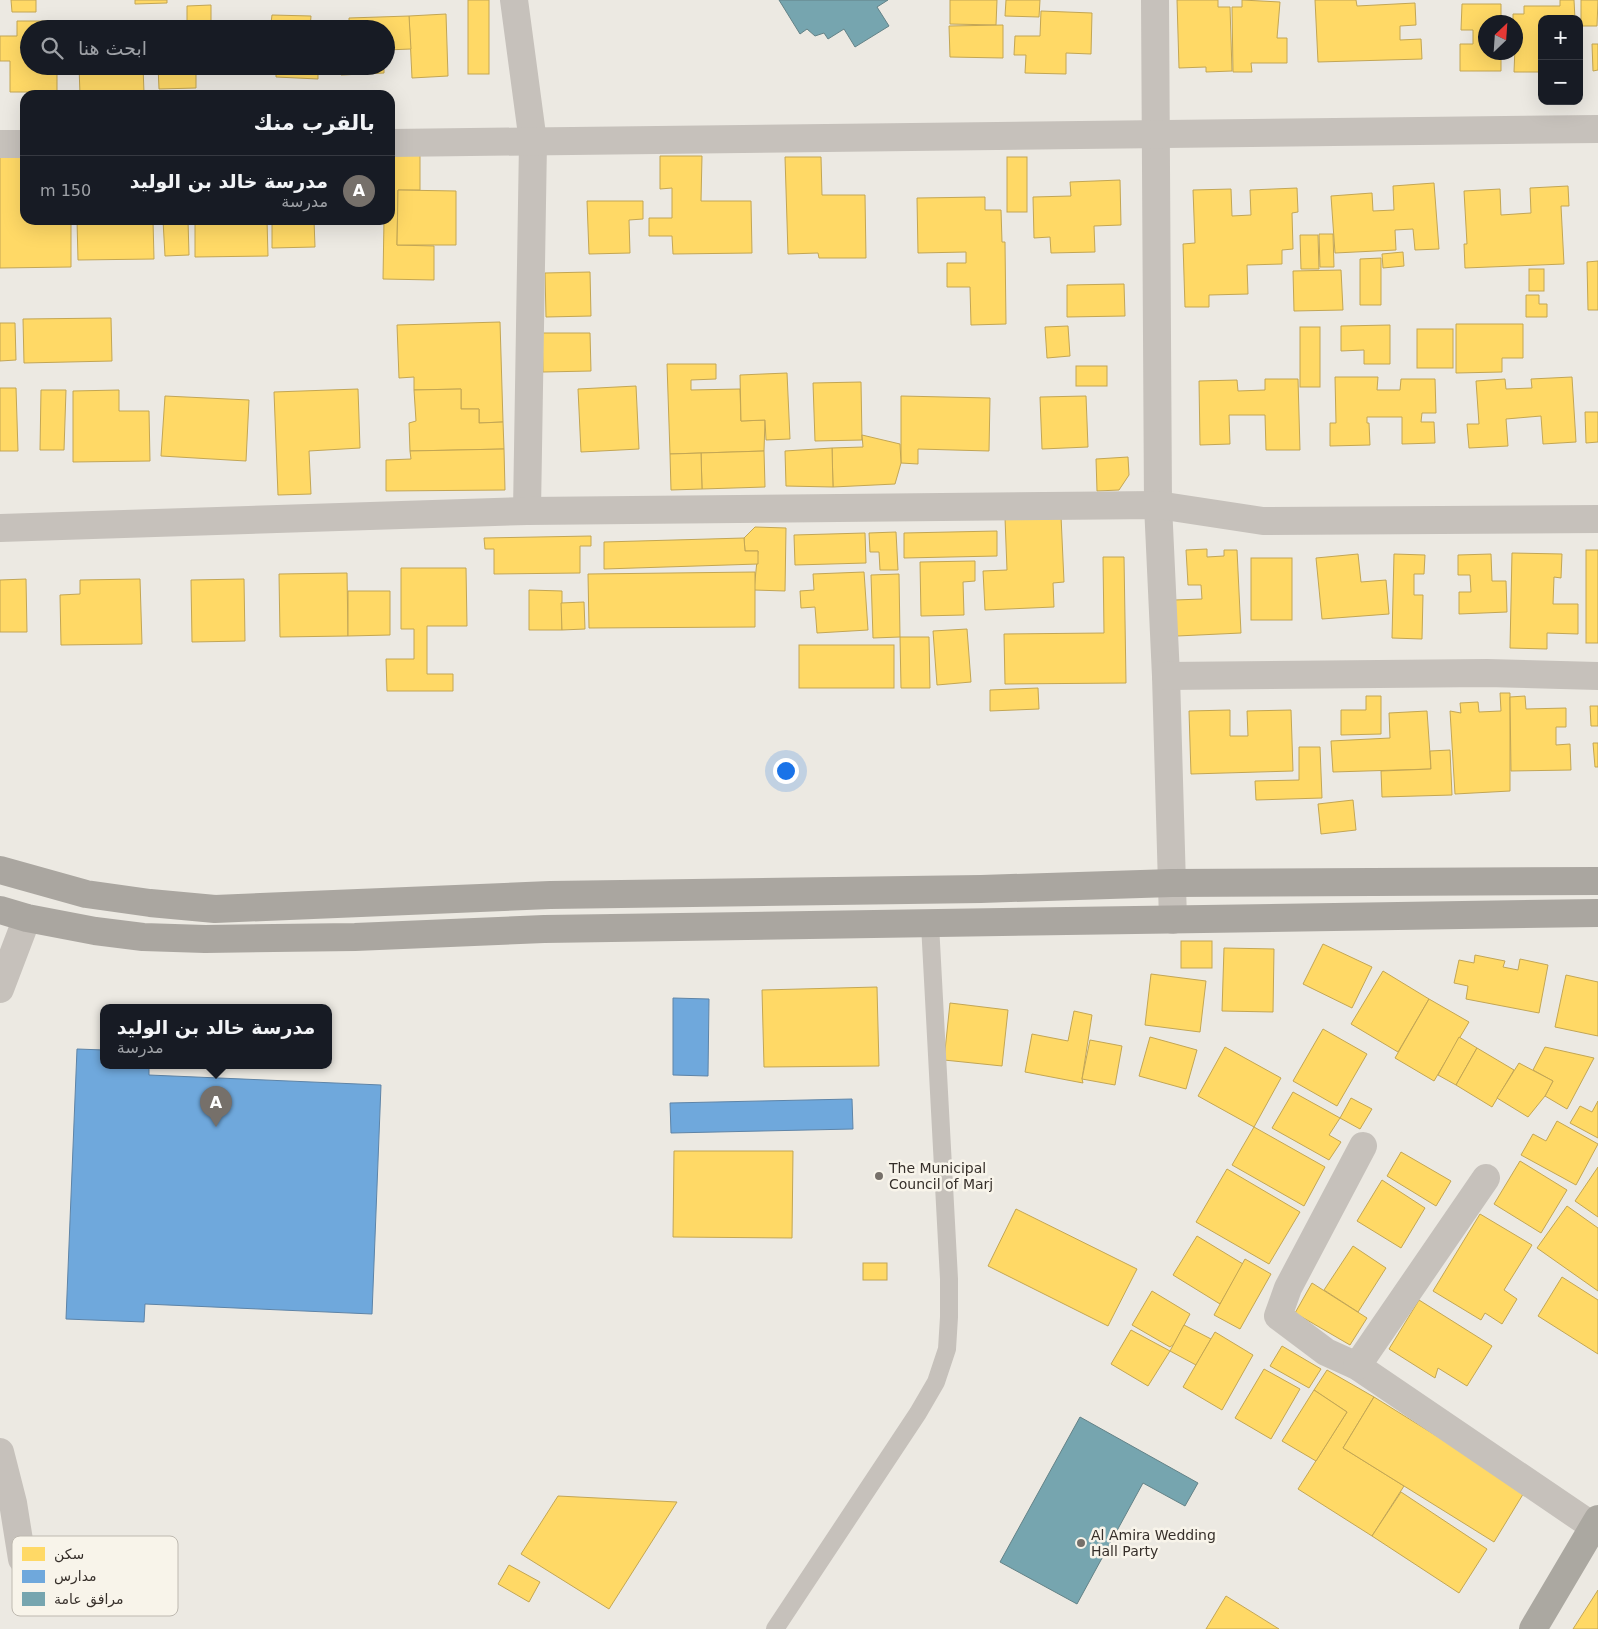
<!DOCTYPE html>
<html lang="ar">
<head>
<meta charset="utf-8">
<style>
	:root { --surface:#171b24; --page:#242831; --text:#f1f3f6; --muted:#9ea1a6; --line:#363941; --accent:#76706a }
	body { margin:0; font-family:"DejaVu Sans","Noto Sans Arabic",sans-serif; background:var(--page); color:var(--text); direction:rtl }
	.controls { position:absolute; right:15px; top:15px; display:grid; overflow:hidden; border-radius:10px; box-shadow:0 5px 20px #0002 }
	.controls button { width:45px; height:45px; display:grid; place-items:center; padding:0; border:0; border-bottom:1px solid var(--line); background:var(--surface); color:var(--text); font:25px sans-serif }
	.compass { position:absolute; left:1478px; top:15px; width:45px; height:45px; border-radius:50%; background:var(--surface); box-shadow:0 5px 20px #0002; rotate:25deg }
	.you { position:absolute; left:785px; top:770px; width:18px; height:18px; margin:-12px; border:4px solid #fff; border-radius:50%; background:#1a73e8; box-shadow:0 0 0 8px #1a73e833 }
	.badge { display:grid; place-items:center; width:32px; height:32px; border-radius:50%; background:var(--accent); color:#fff; font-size:16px; font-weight:700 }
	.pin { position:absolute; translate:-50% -41px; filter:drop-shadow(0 1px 2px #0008) }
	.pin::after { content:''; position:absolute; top:26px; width:18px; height:15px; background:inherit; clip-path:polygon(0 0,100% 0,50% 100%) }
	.popup { position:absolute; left:100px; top:1004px; width:232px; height:65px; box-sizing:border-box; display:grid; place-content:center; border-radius:10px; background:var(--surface); filter:drop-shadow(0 1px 4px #0005); font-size:16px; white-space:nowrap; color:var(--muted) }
	.popup b { font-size:19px; color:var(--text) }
	.popup::after { content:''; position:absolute; left:50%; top:100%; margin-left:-10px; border:10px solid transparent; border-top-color:var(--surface) }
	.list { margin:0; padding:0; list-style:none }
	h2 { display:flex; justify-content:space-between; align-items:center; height:65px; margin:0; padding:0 20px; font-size:21px }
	h2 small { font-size:16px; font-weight:400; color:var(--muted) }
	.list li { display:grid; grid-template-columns:32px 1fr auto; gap:15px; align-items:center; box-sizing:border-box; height:70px; padding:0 20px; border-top:1px solid var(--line) }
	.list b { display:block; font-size:19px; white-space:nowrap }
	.list p { margin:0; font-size:16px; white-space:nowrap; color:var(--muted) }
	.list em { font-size:16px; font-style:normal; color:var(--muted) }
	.icon { flex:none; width:28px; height:28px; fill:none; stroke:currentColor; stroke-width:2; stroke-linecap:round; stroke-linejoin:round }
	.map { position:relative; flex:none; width:1598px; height:1629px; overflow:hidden; direction:ltr }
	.search { position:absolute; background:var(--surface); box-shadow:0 5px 20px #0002; left:20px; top:20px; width:375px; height:55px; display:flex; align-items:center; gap:12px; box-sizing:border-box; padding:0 18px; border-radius:28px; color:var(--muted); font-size:19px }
	.panel { position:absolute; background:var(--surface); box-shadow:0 5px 20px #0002; left:20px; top:90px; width:375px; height:135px; border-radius:15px; direction:rtl }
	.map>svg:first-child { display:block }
	.homes { fill:#ffd966; stroke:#c3a654 }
	.schools { fill:#6fa8dc; stroke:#5e84a7 }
	.public { fill:#76a5af; stroke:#638287 }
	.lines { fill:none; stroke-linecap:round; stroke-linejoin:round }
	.lane { stroke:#c6c1bb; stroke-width:18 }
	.street { stroke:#c6c1bb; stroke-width:28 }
	.primary { stroke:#aaa6a0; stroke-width:28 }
	.highway { stroke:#aba8a1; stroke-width:28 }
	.poi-dot { fill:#76706a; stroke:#f8f4ea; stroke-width:2 }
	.labels { text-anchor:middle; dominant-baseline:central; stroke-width:5; stroke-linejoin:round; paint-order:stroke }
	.poi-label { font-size:14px; fill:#362f2a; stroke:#f8f4ea; text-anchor:start }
	.key { fill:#f8f4ea; stroke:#beb9b0; stroke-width:1 }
	.key-label { font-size:14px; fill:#362f2a }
</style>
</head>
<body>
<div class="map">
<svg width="1598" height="1629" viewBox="0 0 1598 1629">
	<rect width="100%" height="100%" fill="#ece9e2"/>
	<g class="homes">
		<polygon points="11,0 36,0 36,12 12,12"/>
		<polygon points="135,0 167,0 167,3 135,4"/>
		<rect x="468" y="0" width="21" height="74"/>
		<polygon points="950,0 997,0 996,25 950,24"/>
		<polygon points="1006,0 1040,0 1039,17 1005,16"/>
		<polygon points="1177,0 1218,0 1218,7 1230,7 1232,71 1206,72 1206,67 1179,68"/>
		<polygon points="1242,0 1280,2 1277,38 1287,38 1287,63 1251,63 1252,72 1233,72 1232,7 1242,7"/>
		<polygon points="1315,0 1356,0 1357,6 1415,3 1416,25 1400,26 1400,40 1421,39 1422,59 1318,62"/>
		<polygon points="1560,0 1574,0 1575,19 1542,19 1542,72 1514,72 1516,22 1513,22 1513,14 1524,14 1524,6 1560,6"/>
		<polygon points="1581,0 1598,0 1597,26 1581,26"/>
		<polygon points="1462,4 1501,4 1501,22 1486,22 1486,52 1501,52 1501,71 1460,71 1460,44 1473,44 1473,30 1461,30"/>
		<polygon points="211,5 211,29 187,29 187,6"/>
		<polygon points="1041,11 1092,13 1091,54 1066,53 1066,74 1025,73 1026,55 1014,55 1015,36 1040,36"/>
		<polygon points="446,14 448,76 412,78 409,16"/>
		<polygon points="272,15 311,16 310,29 251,29 251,22 271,23"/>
		<polygon points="409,16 411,49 386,50 386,29 349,29 349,18"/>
		<polygon points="17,21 57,21 57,29 29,29 29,66 57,66 57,92 10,92 10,61 0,61 0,36 17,36"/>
		<polygon points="1003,25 1003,58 950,57 949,26"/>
		<polygon points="140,26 140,29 86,28"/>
		<polygon points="1592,44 1598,44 1598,70 1593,71"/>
		<polygon points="79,66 143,66 144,93 80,95"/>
		<polygon points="158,66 196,66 196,88 159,89"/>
		<polygon points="276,66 318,66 318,79 276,77"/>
		<polygon points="341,66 384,66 384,73 341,75"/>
		<polygon points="390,148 420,148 420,190 398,190 397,245 434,246 434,280 383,279 384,220 390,220"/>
		<polygon points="0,154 25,154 25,220 71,220 71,267 0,268"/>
		<polygon points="660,156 702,156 701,201 751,201 752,253 673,254 672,236 649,236 649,218 672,218 672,188 660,189"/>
		<polygon points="785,157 821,157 822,195 865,195 866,258 819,258 818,253 788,254"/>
		<rect x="1007" y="157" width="20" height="55"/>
		<polygon points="1120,180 1121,225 1094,226 1095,252 1051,253 1050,237 1034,238 1033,197 1071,196 1070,182"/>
		<polygon points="1434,183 1439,249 1415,250 1413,229 1395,230 1396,250 1335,253 1331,196 1372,193 1373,211 1394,210 1393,186"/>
		<polygon points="1568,186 1569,206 1561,206 1564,264 1465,268 1464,244 1467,244 1464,191 1500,189 1501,215 1531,213 1530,188"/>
		<polygon points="1297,188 1298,212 1292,213 1293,249 1282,250 1282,264 1247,265 1248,294 1209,295 1209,307 1185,307 1183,244 1195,243 1193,190 1231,189 1232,216 1251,215 1250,190"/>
		<polygon points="398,190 456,191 456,245 397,245"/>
		<polygon points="985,197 985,210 1001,210 1002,242 1005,242 1006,324 971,325 970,287 947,287 947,263 966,263 966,252 918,253 917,198"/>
		<polygon points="587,201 643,201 643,219 629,220 630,253 589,254"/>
		<polygon points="77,220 153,220 154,259 78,260"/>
		<polygon points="163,220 188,220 189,255 165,256"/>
		<polygon points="195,220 267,220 268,256 195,257"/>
		<polygon points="272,220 314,220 315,247 272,248"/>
		<polygon points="1319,234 1333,234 1334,267 1320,267"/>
		<polygon points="1300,235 1318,235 1319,269 1301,269"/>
		<polygon points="1403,252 1404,266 1383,268 1382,254"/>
		<polygon points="1381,258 1381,305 1360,305 1360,259"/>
		<polygon points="1598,261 1598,310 1588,310 1587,262"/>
		<rect x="1529" y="269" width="15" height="22"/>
		<polygon points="1341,270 1343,310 1294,311 1293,271"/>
		<polygon points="590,272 591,316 546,317 545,273"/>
		<polygon points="1124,284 1125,316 1067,317 1067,285"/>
		<polygon points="1526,295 1539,295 1539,304 1547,304 1547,317 1526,317"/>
		<polygon points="111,318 112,361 24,363 23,319"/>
		<polygon points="500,322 503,422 479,423 479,409 461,409 461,389 414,390 414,377 399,378 397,325"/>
		<polygon points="0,323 15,323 16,360 0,361"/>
		<polygon points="1456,324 1523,324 1523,358 1502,358 1502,372 1456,373"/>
		<polygon points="1390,325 1390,364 1364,364 1364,350 1341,351 1341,326"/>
		<polygon points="1068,326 1070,356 1047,358 1045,327"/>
		<rect x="1300" y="327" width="20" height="60"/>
		<rect x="1417" y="329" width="36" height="39"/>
		<polygon points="542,333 590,333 591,371 543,372"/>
		<polygon points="667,364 716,364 716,379 691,380 691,390 740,389 741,421 765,420 764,451 670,454"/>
		<rect x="1076" y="366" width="31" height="20"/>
		<polygon points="787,373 790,439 766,440 765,420 741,421 740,375"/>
		<polygon points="1335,377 1378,377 1377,390 1400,390 1401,379 1435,379 1436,413 1422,413 1421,422 1434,422 1435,443 1402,444 1402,417 1367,417 1367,423 1369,423 1370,445 1330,446 1330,423 1336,423"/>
		<polygon points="1572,377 1576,442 1543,444 1541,416 1506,419 1508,446 1469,448 1467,424 1479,424 1476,381 1505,379 1506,389 1532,388 1531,379"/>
		<polygon points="1265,379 1298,379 1300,450 1266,450 1265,415 1229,415 1230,444 1200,445 1199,381 1237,380 1238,391 1265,390"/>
		<polygon points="861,382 862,440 815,441 813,383"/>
		<polygon points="636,386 639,449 581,452 578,389"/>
		<polygon points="0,388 16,388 18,451 0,451"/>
		<polygon points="358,389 360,448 309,451 311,494 278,495 274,392"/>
		<polygon points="461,389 461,409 479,409 479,423 503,422 504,449 410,451 409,423 416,421 414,390"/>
		<polygon points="41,390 66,390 64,450 40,450"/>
		<polygon points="119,390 119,411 149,411 150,461 73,462 73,391"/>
		<polygon points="165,396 249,400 246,461 161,456"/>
		<polygon points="901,396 990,398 989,451 918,449 918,464 901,463"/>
		<polygon points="1086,396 1088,447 1042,449 1040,397"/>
		<polygon points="1585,412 1598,412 1598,442 1586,443"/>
		<polygon points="862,435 900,444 901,463 895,484 833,487 832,448 863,447"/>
		<polygon points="832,448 833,487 786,486 785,451"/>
		<polygon points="504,449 505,490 386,491 386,460 411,459 410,451"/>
		<polygon points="764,451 765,487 702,489 701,453"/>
		<polygon points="701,453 702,489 671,490 670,454"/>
		<polygon points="1128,457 1129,475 1119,490 1097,491 1096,459"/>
		<polygon points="1061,516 1064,582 1053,583 1054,607 985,610 983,571 1007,570 1005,518"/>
		<polygon points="755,527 786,528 785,591 754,590 758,551 745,551 744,538"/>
		<polygon points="997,531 997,556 904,558 904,533"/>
		<polygon points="896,532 898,570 880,570 879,552 870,552 869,533"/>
		<polygon points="865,533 866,563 795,565 794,535"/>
		<polygon points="591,536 591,546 580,546 580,573 494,574 494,549 485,549 484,538"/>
		<polygon points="744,538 745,551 758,551 758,564 604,569 604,542"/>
		<polygon points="1207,549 1207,557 1224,556 1224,550 1237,550 1241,633 1177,636 1175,600 1202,599 1201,585 1188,585 1186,550"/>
		<rect x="1586" y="550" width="12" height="93"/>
		<polygon points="1512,553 1562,554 1561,578 1554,577 1553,604 1578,604 1578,634 1547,633 1547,649 1510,648"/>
		<polygon points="1358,554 1361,582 1386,580 1389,614 1322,619 1316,558"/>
		<polygon points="1394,554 1425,555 1424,574 1414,574 1414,595 1423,595 1422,639 1392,638"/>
		<polygon points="1491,554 1492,581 1506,581 1507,612 1459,614 1459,592 1471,592 1470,575 1458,575 1458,555"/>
		<polygon points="1103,557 1124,557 1126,683 1005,684 1004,634 1104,633"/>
		<rect x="1251" y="558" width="41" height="62"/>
		<polygon points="975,561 975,581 963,582 964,615 921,616 920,562"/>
		<polygon points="401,568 466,568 467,626 427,626 427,674 453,674 453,691 387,691 386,659 414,659 414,629 401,629"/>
		<polygon points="755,572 755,627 589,628 588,574"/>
		<polygon points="864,572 868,630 817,633 815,607 801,608 800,591 814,590 813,574"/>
		<polygon points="347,573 348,636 280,637 279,574"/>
		<polygon points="899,574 900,637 873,638 871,575"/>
		<polygon points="26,579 27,632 0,632 0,580"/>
		<polygon points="140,579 142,644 61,645 60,595 80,594 80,580"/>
		<polygon points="244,579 245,641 192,642 191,580"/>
		<polygon points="529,590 562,591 562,630 529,630"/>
		<polygon points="348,591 390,591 390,635 348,636"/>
		<polygon points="584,602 585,629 562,630 561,603"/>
		<polygon points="967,629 971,682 937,685 933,631"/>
		<polygon points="900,637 929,637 930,688 901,688"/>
		<rect x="799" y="645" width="95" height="43"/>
		<polygon points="1038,688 1039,709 990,711 990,690"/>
		<polygon points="1500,693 1510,693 1510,791 1455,794 1450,711 1461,713 1460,703 1478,702 1479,712 1501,711"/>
		<polygon points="1366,696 1381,696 1381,734 1341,735 1341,710 1366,710"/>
		<polygon points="1525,696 1526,709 1566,708 1566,727 1556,727 1556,745 1570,744 1571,770 1511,771 1510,697"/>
		<polygon points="1590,706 1598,706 1598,726 1591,726"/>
		<polygon points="1230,710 1230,736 1248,736 1247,711 1291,710 1293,771 1191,774 1189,711"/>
		<polygon points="1427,711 1431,769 1333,772 1331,741 1390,738 1389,713"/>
		<polygon points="1593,743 1598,743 1598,767 1595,767"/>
		<polygon points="1299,747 1320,747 1322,798 1256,800 1255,781 1299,780"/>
		<polygon points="1450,750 1452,795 1382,797 1381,771 1431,769 1430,751"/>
		<polygon points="1353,800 1356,830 1321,834 1318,804"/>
		<rect x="1181" y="941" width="31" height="27"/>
		<polygon points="1323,944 1372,967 1352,1008 1303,984"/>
		<polygon points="1224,948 1274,949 1273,1012 1222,1011"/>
		<polygon points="1475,955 1505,961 1503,967 1518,970 1520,959 1548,965 1539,1013 1466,999 1468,986 1454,983 1459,960 1474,963"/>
		<polygon points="1383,971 1429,999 1398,1052 1351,1024"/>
		<polygon points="1151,974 1206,981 1200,1032 1145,1025"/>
		<polygon points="1566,975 1598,982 1598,1036 1555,1027"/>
		<polygon points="877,987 879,1066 764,1067 762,990"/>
		<polygon points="1429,999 1469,1022 1434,1081 1395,1058"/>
		<polygon points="950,1003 1008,1010 1002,1066 944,1060"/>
		<polygon points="1074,1011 1092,1015 1082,1079 1083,1083 1025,1072 1032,1034 1068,1041"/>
		<polygon points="1323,1029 1367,1054 1337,1106 1293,1081"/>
		<polygon points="1150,1037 1197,1050 1186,1089 1139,1076"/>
		<polygon points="1459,1037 1477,1048 1456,1085 1438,1075"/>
		<polygon points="1090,1040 1122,1046 1115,1085 1082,1079"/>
		<polygon points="1225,1047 1281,1078 1254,1127 1198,1096"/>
		<polygon points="1545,1047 1594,1058 1567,1109 1545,1096 1553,1081 1533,1070"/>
		<polygon points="1477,1048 1514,1070 1492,1107 1456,1085"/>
		<polygon points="1519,1063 1553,1081 1545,1096 1528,1117 1497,1098"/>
		<polygon points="1293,1092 1340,1118 1329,1135 1341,1142 1329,1160 1272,1128"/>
		<polygon points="1351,1098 1372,1109 1360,1129 1340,1118"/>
		<polygon points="1598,1101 1598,1138 1570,1123 1580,1106 1592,1112"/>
		<polygon points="1557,1121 1598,1144 1576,1185 1521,1155 1533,1134 1546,1141"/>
		<polygon points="1254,1127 1325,1167 1304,1206 1232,1165"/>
		<polygon points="674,1151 793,1151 792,1238 673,1237"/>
		<polygon points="1401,1152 1451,1181 1436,1206 1387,1176"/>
		<polygon points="1520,1161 1567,1190 1541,1233 1494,1204"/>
		<polygon points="1598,1167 1598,1217 1575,1201"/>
		<polygon points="1227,1169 1300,1212 1269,1264 1196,1222"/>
		<polygon points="1382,1180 1425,1208 1401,1248 1357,1221"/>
		<polygon points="1567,1206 1598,1228 1598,1291 1537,1248"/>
		<polygon points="1016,1209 1137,1269 1108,1326 988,1266"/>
		<polygon points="1480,1214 1532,1245 1504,1290 1517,1299 1502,1324 1485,1313 1481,1320 1433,1291"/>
		<polygon points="1197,1236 1243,1264 1220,1304 1173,1275"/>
		<polygon points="1353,1246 1386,1268 1358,1312 1324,1290"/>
		<polygon points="1245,1259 1271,1274 1240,1329 1214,1315"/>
		<rect x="863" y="1263" width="24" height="17"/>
		<polygon points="1562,1277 1598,1300 1598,1354 1538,1316"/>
		<polygon points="1312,1283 1367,1318 1350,1345 1295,1313"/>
		<polygon points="1152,1291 1190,1314 1174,1344 1170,1347 1132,1325"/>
		<polygon points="1419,1300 1492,1346 1467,1386 1438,1368 1435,1378 1389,1349"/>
		<polygon points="1184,1325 1211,1339 1196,1365 1170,1351"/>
		<polygon points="1131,1330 1170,1351 1148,1386 1111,1364"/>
		<polygon points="1215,1332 1253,1355 1222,1410 1183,1387"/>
		<polygon points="1282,1346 1321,1369 1309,1388 1270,1366"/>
		<polygon points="1264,1369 1300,1389 1271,1439 1235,1418"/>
		<polygon points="1327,1370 1374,1397 1343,1448 1404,1486 1372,1536 1298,1489 1347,1412 1314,1390"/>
		<polygon points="1314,1390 1347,1412 1316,1461 1282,1441"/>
		<polygon points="1374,1397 1525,1491 1494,1542 1343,1448"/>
		<polygon points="1401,1492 1487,1549 1459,1593 1372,1536"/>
		<polygon points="558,1496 677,1502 609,1609 521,1554"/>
		<polygon points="509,1565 540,1582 529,1602 498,1584"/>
		<polygon points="1598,1590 1598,1629 1573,1629"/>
		<polygon points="1226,1596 1279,1629 1206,1629"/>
	</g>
	<g class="schools">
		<polygon points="673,998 709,999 708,1076 673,1075"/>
		<polygon points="77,1049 104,1050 104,1066 149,1066 149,1075 381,1085 372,1314 145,1304 144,1322 66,1319"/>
		<polygon points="852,1099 853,1129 671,1133 670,1103"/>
	</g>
	<g class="public">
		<polygon points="779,0 888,0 877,7 889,26 855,47 844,29 828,39 824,33 815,36 807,29 800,34"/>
		<polygon points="1080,1417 1198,1483 1185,1506 1143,1483 1077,1604 1000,1562"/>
	</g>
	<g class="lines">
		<polyline class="lane" points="775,1629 918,1413 936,1382 947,1349 949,1317 949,1279 930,924"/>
		<g class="street">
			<polyline points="514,0 533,142 527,511"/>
			<polyline points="1155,0 1158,505 1166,676 1173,920"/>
			<polyline points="390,143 1598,129"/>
			<polyline points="0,144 25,144"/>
			<polyline points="0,528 527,511 1158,505 1263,521 1598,519"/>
			<polyline points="1166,676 1487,673 1598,676"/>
			<polyline points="0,989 27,918"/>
			<polyline points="1363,1146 1288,1288 1278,1316 1326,1352 1357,1366 1594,1527"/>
			<polyline points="1357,1366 1486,1178"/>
			<polyline points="0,1452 13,1503 22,1559"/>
		</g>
		<g class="primary">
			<polyline points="0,870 86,894 150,903 215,909 550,895 981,889 1172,883 1598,881"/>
			<polyline points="0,910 27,918 95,931 143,937 205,939 355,937 544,929 1598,913"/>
		</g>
		<polyline class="highway" points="1533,1629 1598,1519"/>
	</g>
	<g class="poi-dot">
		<circle cx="879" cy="1176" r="5"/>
		<circle cx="1081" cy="1543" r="5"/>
	</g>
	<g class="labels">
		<g class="poi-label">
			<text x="889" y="1168">The Municipal<tspan x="889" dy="16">Council of Marj</tspan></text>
			<text x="1091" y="1535">Al Amira Wedding<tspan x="1091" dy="16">Hall Party</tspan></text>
		</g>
	</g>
	<rect x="12" y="1536" width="166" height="80" rx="8" class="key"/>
	<rect x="22" y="1547" width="23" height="14" fill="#ffd966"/>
	<rect x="22" y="1570" width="23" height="13" fill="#6fa8dc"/>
	<rect x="22" y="1592" width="23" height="14" fill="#76a5af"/>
	<g class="key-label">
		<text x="54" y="1559">سكن</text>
		<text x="54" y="1581">مدارس</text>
		<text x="54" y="1604">مرافق عامة</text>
	</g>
</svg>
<div class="controls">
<button>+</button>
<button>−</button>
</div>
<svg class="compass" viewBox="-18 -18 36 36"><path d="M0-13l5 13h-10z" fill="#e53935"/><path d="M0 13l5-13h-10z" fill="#9ea1a6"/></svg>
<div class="you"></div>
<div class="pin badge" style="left:216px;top:1127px">A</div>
<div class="popup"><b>مدرسة خالد بن الوليد</b>مدرسة</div>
<div class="search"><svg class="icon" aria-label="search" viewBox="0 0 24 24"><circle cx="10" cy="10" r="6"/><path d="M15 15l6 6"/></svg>ابحث هنا</div>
<section class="panel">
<h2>بالقرب منك<small></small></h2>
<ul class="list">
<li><span class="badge">A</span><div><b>مدرسة خالد بن الوليد</b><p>مدرسة</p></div><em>150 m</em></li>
</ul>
</section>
</div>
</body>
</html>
